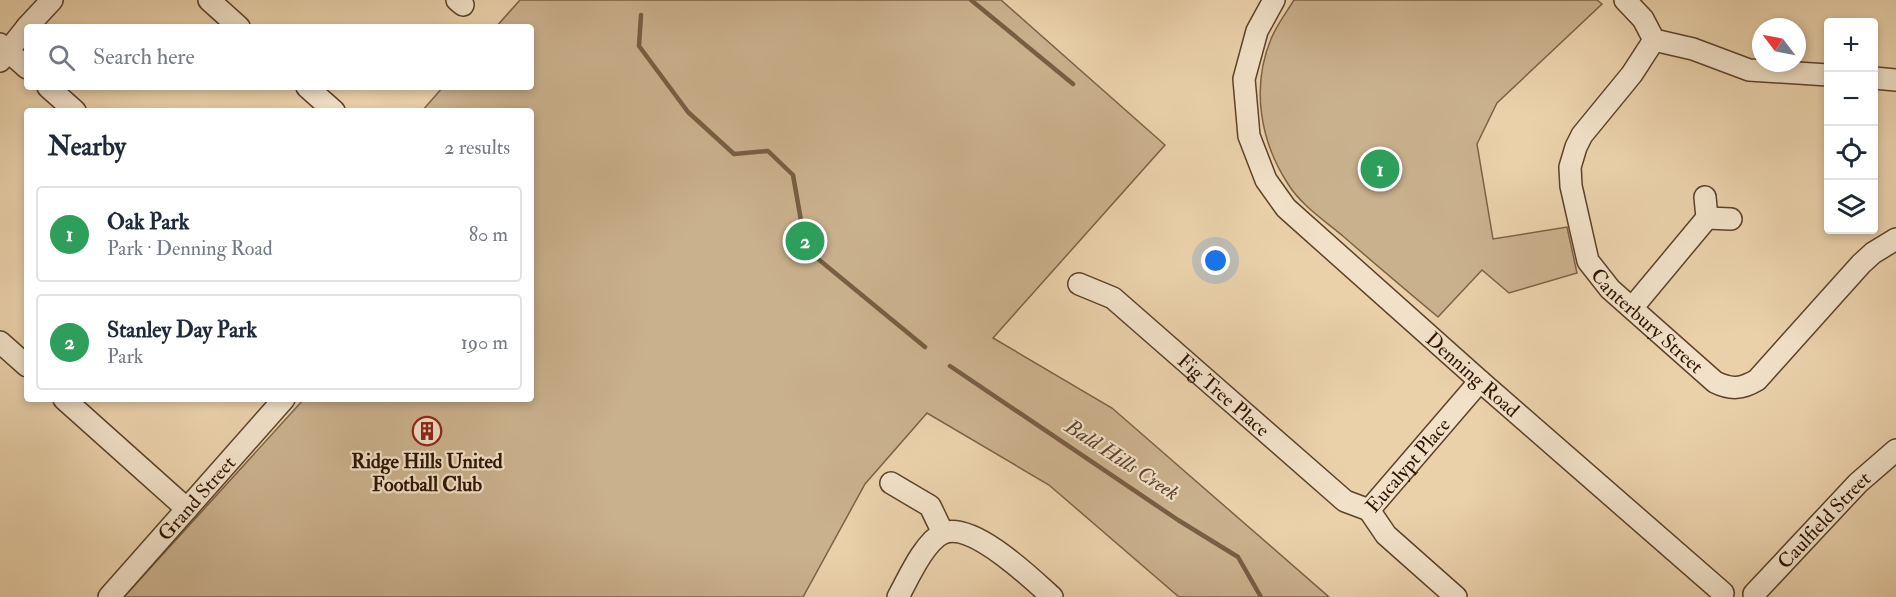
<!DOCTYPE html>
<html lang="en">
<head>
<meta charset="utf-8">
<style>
	:root { --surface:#fff; --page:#f2f2f3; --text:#1f2937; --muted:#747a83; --line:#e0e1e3; --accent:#1a73e8 }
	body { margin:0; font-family:"IM FELL Double Pica",serif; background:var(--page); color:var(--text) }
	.controls { position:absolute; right:18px; top:18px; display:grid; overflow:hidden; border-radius:6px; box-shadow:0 3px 9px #0003 }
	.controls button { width:54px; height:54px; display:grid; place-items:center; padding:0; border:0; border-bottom:2px solid var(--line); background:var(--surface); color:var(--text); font:30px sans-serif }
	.compass { position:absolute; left:1752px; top:18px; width:54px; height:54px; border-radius:50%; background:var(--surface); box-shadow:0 3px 9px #0003; rotate:302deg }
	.you { position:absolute; left:1216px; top:261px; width:21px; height:21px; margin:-15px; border:4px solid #fff; border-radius:50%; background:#1a73e8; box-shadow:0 0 0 9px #1a73e833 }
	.badge { display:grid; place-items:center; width:39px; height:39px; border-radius:50%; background:var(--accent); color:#fff; font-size:20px; font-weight:700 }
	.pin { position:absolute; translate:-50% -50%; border:3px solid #fff; box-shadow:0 2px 6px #0006 }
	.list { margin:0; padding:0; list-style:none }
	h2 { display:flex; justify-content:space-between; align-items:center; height:78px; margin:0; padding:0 24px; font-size:26px }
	h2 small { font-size:20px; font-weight:400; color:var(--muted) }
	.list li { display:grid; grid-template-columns:39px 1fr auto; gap:18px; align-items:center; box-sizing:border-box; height:96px; margin:0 12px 12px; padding:0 12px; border:2px solid var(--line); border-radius:6px }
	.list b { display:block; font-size:22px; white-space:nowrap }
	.list p { margin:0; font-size:20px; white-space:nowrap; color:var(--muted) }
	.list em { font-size:20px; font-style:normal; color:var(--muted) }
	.icon { flex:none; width:33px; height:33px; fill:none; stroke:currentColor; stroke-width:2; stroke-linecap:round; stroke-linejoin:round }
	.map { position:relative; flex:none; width:1896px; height:597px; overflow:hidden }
	.search { position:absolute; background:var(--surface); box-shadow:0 3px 9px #0003; left:24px; top:24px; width:510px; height:66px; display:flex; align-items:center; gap:15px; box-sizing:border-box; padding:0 21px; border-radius:6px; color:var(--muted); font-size:22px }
	.panel { position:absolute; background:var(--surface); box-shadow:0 3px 9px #0003; left:24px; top:108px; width:510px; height:294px; border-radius:6px }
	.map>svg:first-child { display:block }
	.green { fill:#cab18d; stroke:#7c6246; stroke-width:1.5 }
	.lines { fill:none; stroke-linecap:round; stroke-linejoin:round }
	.stream { stroke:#785e43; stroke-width:4.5 }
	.minor-casing { stroke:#5d422a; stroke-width:24 }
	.minor { stroke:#f1e1c8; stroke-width:21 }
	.labels { text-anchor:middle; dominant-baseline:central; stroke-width:4.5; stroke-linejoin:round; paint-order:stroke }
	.street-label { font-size:20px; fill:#2e1300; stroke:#f1e1c8 }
	.poi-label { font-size:20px; font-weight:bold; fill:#2e1300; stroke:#f1e1c8 }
	.water-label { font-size:21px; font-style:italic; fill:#60452d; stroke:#f1e1c8 }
</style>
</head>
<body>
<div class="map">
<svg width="1896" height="597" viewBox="0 0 1896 597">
	<rect width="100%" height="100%" fill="#ead1aa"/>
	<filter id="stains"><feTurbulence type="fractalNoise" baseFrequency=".00333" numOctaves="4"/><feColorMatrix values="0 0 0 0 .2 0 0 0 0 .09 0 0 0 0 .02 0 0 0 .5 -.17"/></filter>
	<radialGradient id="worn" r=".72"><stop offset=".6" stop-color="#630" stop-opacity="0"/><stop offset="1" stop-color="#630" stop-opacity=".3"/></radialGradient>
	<g class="green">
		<polygon points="520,0 1001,0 1165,145 993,338 1112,408 1329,597 1179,597 1049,485 927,413 865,484 803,597 124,597 304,399 531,399 531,111 422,111 443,87 531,87 531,27 496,27"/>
		<path d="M1294 0H1597L1602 4 1497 103 1477 144 1493 239 1567 227 1577 273 1509 293 1482 270 1438 317C1407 291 1375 264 1344 237 1325 221 1301 205 1288 184 1260 141 1251 87 1271 39 1276 26 1286 13 1294 0Z"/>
	</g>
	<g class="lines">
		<g class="stream">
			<polyline points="971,0 1073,84"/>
			<polyline points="641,15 639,46 688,112 734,154 768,151 793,175 806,249 925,347"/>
			<polyline points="950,366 1178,520 1238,557 1261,597"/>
		</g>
		<g class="minor-casing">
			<g id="minor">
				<polyline points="209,0 239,27"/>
				<polyline points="457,0 463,5"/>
				<path id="s1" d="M1274 0 1257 31 1244 79 1249 136 1266 180 1286 208 1480 381 1723 593"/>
				<polyline points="1625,0 1643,19 1654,40 1693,49 1749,70 1828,75"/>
				<polyline points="27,27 52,0"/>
				<path id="s2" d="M1654 40 1632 74 1582 135 1576 147 1570 167 1571 186 1588 261 1610 289 1715 382C1731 390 1742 389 1757 380L1861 264 1873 253 1896 239"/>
				<polyline points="0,44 27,68"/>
				<polyline points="0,61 27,27"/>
				<polyline points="1874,78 1896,80"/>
				<polyline points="48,87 75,111"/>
				<polyline points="307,87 334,111"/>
				<polyline points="1707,218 1731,219"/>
				<path id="s3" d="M1079 284 1113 298 1345 501 1369 510"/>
				<polyline points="1632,308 1707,218 1705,197"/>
				<polyline points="0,342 27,366"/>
				<polyline points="64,399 187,509"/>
				<polyline points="891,483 930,506 943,533"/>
				<path id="s4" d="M1754 594 1858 483 1896 450"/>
				<path id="s5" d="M109 597 284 399"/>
				<path d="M898 597C908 579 924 542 943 533 973 521 1032 579 1052 597"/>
				<path id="s6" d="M1456 597 1386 535 1369 510 1480 381"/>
			</g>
		</g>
		<use href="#minor" class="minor"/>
	</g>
	<defs>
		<g id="building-ring" transform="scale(1.5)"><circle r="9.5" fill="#f1e1c8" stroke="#8f2418" stroke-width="1.5"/><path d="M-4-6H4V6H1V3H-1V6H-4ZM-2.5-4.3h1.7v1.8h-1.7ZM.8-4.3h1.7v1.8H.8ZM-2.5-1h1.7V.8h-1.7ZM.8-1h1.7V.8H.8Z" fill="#8f2418"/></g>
	</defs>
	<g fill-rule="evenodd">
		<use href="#building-ring" x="427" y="431"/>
	</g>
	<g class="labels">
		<g class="street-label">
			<text stroke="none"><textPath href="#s2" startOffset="334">Canterbury Street</textPath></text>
			<text stroke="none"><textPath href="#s1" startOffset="474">Denning Road</textPath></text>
			<text stroke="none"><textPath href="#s3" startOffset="184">Fig Tree Place</textPath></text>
			<text stroke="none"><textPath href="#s6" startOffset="183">Eucalypt Place</textPath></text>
			<text stroke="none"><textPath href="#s5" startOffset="132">Grand Street</textPath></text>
			<text stroke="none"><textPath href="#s4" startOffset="102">Caulfield Street</textPath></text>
		</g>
		<g class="poi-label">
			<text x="427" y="461">Ridge Hills United<tspan x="427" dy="23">Football Club</tspan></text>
		</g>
		<g class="water-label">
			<text transform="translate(1122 460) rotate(33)">Bald Hills Creek</text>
		</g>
	</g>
	<rect width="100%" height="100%" filter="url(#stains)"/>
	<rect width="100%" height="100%" fill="url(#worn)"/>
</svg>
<div class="controls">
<button>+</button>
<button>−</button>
<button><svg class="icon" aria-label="locate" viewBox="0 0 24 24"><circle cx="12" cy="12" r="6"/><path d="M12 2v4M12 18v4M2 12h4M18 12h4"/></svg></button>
<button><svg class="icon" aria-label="layers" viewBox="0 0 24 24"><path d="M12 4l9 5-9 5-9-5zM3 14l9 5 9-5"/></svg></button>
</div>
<svg class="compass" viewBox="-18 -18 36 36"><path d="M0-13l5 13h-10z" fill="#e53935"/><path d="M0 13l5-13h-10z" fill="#747a83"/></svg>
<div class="you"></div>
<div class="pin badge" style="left:1380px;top:169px;background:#2e9e5b">1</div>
<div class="pin badge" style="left:805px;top:241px;background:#2e9e5b">2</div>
<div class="search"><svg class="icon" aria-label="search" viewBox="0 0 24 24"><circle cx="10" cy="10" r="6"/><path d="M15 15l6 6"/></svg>Search here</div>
<section class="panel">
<h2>Nearby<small>2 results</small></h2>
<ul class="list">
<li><span class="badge" style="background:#2e9e5b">1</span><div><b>Oak Park</b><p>Park · Denning Road</p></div><em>80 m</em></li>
<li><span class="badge" style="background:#2e9e5b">2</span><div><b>Stanley Day Park</b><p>Park</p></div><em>190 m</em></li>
</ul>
</section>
</div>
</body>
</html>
